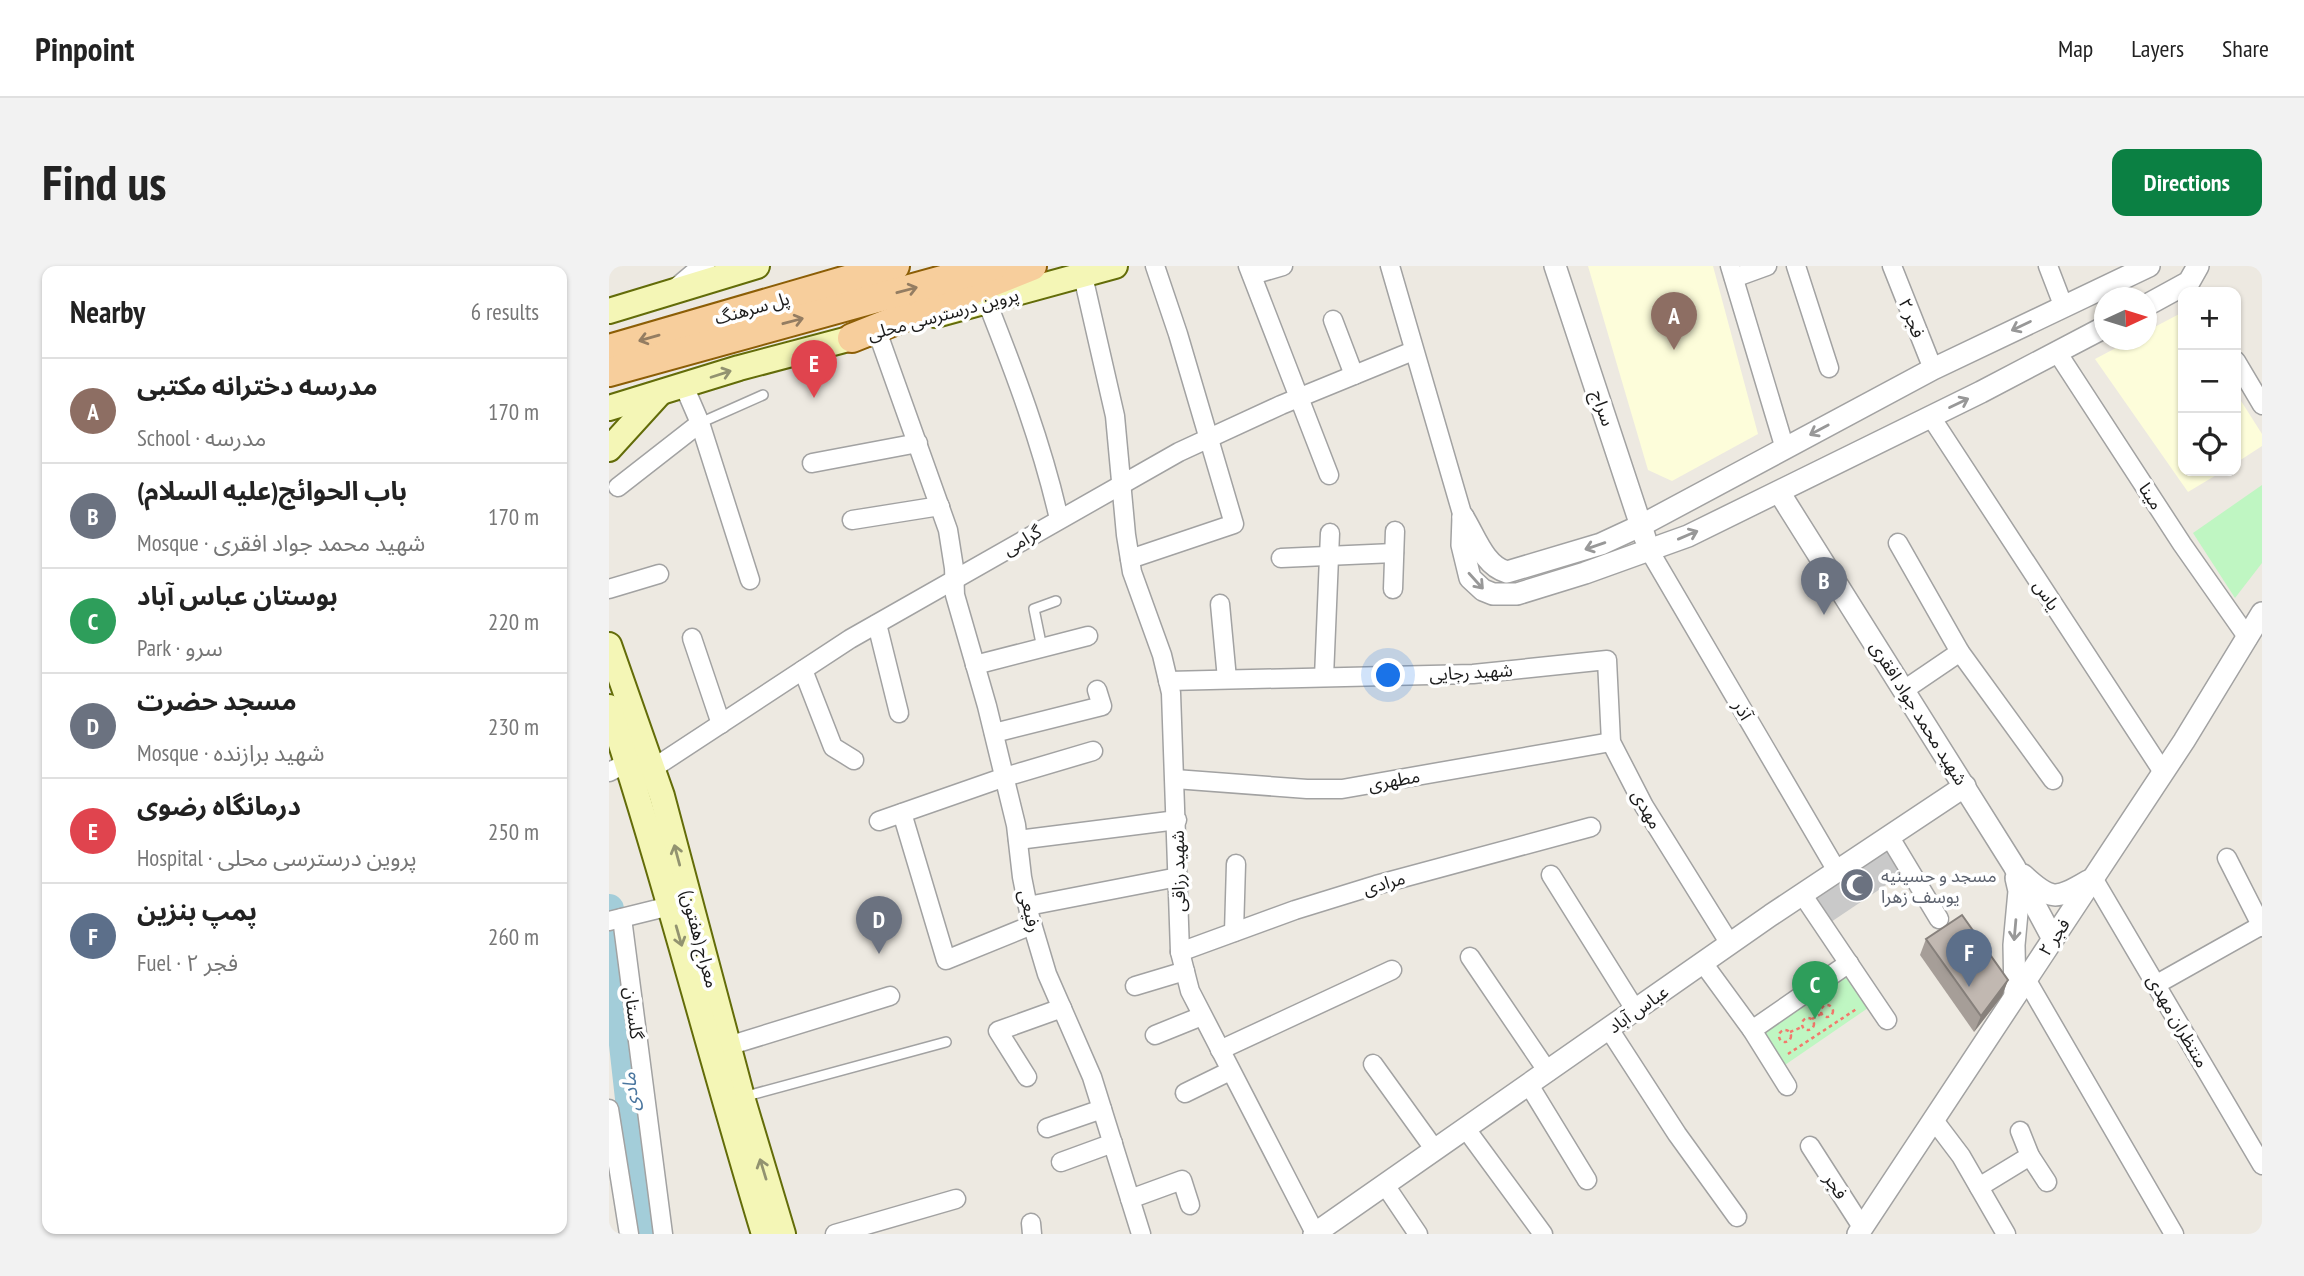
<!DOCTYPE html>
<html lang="en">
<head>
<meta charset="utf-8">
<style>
	:root { --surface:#fff; --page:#f2f2f2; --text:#222; --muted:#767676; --line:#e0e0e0; --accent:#0b8043 }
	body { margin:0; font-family:"PT Sans Narrow","Noto Sans Arabic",sans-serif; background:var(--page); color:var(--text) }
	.controls { position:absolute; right:21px; top:21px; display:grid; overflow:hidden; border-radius:14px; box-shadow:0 2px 5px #0004 }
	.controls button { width:63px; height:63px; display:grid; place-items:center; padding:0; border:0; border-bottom:2px solid var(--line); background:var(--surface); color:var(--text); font:35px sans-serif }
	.compass { position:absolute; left:1485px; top:21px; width:63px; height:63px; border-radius:50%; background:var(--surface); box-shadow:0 2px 5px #0004; rotate:86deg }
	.you { position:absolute; left:780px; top:410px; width:24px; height:24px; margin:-18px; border:5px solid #fff; border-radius:50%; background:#1a73e8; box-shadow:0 0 0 10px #1a73e833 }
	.badge { display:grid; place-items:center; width:46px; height:46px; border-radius:50%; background:var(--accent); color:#fff; font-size:23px; font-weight:700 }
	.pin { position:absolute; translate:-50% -58px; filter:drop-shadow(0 2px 4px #0008) }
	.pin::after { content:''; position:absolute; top:37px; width:24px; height:21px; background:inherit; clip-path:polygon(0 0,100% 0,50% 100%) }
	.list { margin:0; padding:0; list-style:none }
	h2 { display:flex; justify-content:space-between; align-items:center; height:91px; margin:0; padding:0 28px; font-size:30px }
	h2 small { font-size:23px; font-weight:400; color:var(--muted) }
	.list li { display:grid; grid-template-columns:46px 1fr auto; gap:21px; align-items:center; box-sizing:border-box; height:105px; padding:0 28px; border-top:2px solid var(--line) }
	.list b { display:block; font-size:26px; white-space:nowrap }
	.list p { margin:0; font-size:23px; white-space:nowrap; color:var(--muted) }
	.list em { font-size:23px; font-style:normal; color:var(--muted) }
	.icon { flex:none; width:38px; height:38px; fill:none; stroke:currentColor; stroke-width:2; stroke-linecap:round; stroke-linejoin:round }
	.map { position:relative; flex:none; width:1653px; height:968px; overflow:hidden; border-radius:14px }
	header { display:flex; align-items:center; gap:42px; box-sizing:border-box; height:98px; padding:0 35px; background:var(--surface); border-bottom:2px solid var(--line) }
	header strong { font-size:33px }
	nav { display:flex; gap:38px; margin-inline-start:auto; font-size:24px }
	.intro { display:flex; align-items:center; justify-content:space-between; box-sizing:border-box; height:168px; padding:0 42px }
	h1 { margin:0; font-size:49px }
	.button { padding:18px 32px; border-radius:14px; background:var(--accent); color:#fff; font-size:24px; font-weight:700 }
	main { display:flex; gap:42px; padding:0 42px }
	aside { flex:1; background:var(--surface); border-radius:14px; box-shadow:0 2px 5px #0004 }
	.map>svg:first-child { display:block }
	.education { fill:#fdfdda }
	.religious { fill:#c9c9c9 }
	.park { fill:#bff6c2 }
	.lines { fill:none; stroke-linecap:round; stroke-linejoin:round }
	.river { stroke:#a3cdd9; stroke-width:30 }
	.service-casing { stroke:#a2a2a2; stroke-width:12 }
	.minor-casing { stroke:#a2a2a2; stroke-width:21 }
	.tertiary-casing { stroke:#a2a2a2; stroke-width:24 }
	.secondary-casing { stroke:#636c09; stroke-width:28 }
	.primary-casing { stroke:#8c5e06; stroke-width:32 }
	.path { stroke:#f3786c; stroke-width:2.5; stroke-dasharray:3.5 3.5; stroke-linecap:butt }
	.service { stroke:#fff; stroke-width:9 }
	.minor { stroke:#fff; stroke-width:18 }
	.tertiary { stroke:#fff; stroke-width:21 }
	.secondary { stroke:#f4f6b6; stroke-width:24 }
	.primary { stroke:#f7ce9c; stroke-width:28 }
	.wall { fill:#a69e98 }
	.shaded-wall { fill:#87817c }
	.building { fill:#c1b8b1; stroke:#87817c; stroke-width:2 }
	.oneway { stroke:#947d62 }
	.oneway2 { stroke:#989898 }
	.oneway3 { stroke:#929370 }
	.labels { text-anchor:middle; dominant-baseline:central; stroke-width:7; stroke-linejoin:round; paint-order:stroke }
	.street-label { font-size:18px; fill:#1b1b1b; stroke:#fff }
	.worship-label { font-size:18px; fill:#5b616d; stroke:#fff; text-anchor:start }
	.water-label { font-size:19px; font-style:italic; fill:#4a769f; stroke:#fff }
</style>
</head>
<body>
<header>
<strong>Pinpoint</strong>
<nav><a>Map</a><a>Layers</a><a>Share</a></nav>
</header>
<div class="intro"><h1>Find us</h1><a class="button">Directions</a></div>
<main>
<aside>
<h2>Nearby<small>6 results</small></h2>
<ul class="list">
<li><span class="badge" style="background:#8d6e63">A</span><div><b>مدرسه دخترانه مکتبی</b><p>School · مدرسه</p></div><em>170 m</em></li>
<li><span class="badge" style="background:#6b7280">B</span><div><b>باب الحوائج(علیه السلام)</b><p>Mosque · شهید محمد جواد افقری</p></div><em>170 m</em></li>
<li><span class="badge" style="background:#2e9e5b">C</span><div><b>بوستان عباس آباد</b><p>Park · سرو</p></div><em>220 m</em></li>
<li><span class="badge" style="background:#6b7280">D</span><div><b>مسجد حضرت</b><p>Mosque · شهید برازنده</p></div><em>230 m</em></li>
<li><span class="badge" style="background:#e0444e">E</span><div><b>درمانگاه رضوی</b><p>Hospital · پروین درسترسی محلی</p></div><em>250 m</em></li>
<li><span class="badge" style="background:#5c6f8a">F</span><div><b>پمپ بنزین</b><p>Fuel · فجر ۲</p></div><em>260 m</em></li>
</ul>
</aside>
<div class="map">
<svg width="1653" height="968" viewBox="0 0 1653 968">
	<rect width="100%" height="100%" fill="#ede9e1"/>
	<g class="education">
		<polygon points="979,0 1104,0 1149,168 1063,215 1039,204"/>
		<polygon points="1574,46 1574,205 1614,205 1579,226 1486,93 1522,74 1538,74 1538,65"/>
		<polygon points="1627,127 1653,168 1653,180 1627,197"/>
	</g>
	<polygon class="religious" points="1276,580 1295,607 1219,658 1201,631"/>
	<g class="park">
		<polygon points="1653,219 1653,297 1626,332 1584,267"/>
		<polygon points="1237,709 1259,742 1173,801 1151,764"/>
	</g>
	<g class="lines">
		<polyline class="river" points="0,643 36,968"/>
		<g class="service-casing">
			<g id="service">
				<polyline points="91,157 154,129"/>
				<polyline points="433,382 425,343 447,335"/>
				<polyline points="134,831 337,776"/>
			</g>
		</g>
		<g class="minor-casing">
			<g id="minor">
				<polyline points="639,0 720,209"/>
				<polyline points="781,0 854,251"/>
				<polyline points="1121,0 1176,183"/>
				<polyline points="1187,0 1220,102"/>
				<polyline points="1283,0 1324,103"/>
				<polyline points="1439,0 1454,39"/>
				<polyline points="643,9 674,0"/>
				<polyline points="474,10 506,150 517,269 523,306 553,389 562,427 571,686 581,725 706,967"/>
				<polyline points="1125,12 1158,0"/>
				<path d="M378 36C406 107 433 178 450 253"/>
				<polyline points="724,54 745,109"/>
				<polyline points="268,65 339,264 345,302 346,329 378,440 407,559 413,611 421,651 438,708 483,811 532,968"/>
				<polyline points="1448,86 1573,278 1639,372"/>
				<polyline points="1627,95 1653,139"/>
				<polyline points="75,120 91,157 141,314"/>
				<polyline points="1322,151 1554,506"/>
				<polyline points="203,197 309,177"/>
				<polyline points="9,221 91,157"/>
				<polyline points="243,254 331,240"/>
				<polyline points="1289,277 1351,386 1444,514"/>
				<polyline points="1040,284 1228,605"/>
				<polyline points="672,292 785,287"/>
				<polyline points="521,293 625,258 569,68 546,0"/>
				<polyline points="0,323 50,308"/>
				<polyline points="784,323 786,265"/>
				<polyline points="611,338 618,413"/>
				<polyline points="268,358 290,447"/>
				<polyline points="83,372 112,458"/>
				<polyline points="366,399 479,370"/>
				<polyline points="194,404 224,481 245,494"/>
				<polyline points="715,411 721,267"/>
				<polyline points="559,415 864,408 998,394 1002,476 1035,540 1121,678"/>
				<polyline points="1295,424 1351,386"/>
				<polyline points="385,467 493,440 488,424"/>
				<polyline points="43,503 241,373 570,186 672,139 804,85"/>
				<polyline points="0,506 18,497"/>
				<polyline points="566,513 698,523 733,523 1002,476"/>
				<polyline points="293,547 337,694 423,659"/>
				<polyline points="270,555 396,511 484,485"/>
				<polyline points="1280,570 1330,653"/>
				<polyline points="409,574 568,554"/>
				<polyline points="1618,592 1653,661"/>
				<polyline points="942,609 1027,745"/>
				<polyline points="1484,612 1653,899"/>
				<polyline points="1193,628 1278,754"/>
				<polyline points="419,640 569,611"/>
				<polyline points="13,652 54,968"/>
				<polyline points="0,655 61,640"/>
				<polyline points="625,666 627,598"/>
				<polyline points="571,686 686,644 767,619 982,561"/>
				<polyline points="861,691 939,806"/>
				<polyline points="1094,697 1143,764 1178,820"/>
				<polyline points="1417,713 1565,968"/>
				<polyline points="1548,718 1653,659"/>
				<polyline points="526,720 576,705"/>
				<polyline points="1000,763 1068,868 1128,951"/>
				<polyline points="1143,764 1240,697"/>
				<polyline points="546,769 593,750"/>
				<polyline points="119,780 281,730"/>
				<polyline points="611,784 783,704"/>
				<polyline points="764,798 826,884"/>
				<polyline points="418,811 389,765 453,742"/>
				<polyline points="920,819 978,914"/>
				<polyline points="576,827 621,805"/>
				<polyline points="0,843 20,968"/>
				<polyline points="1324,853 1352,890 1397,968"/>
				<polyline points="438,862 493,843"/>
				<polyline points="857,863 934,968"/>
				<polyline points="1411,865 1421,890 1438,916"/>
				<polyline points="1201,880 1253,961"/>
				<polyline points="452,896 504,877"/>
				<polyline points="776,919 809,968"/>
				<polyline points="1370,921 1421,890"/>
				<polyline points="521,933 573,914 581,939"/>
				<polyline points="422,957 423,968"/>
				<polyline points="226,968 347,933"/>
			</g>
		</g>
		<g class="tertiary-casing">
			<g id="tertiary">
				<polyline points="946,0 1036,272"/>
				<polyline points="69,22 95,0"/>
				<polyline points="1538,39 1580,16 1589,0"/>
				<polyline points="1170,226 1405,600 1444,673"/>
				<path d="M854 251C866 270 875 300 898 306L992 278 1033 259 1324 103 1540 0"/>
				<polyline points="854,251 853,279 861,312 874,324 884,328 908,328 976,307 1079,270 1372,126 1496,61"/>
				<path d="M1414 609C1442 635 1447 634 1479 615"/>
				<polyline points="1406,730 1405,679 1410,625 1407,612"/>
				<polyline points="705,968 1162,649 1356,520"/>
				<polyline points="1249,968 1575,475 1653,347"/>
			</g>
		</g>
		<g class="secondary-casing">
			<g id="secondary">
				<polyline points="0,45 148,0"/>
				<polyline points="327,49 506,0"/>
				<polyline points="0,142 130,102 262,67"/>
				<polyline points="0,183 51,127"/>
				<polyline points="0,379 53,530 133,831 174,968"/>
				<path d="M0 441C57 615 102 793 155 968"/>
			</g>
		</g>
		<g class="primary-casing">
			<g id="primary">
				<polyline points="243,72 423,0"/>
				<polyline points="0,83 286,0"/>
				<polyline points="0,106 384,0"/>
			</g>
		</g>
		<g class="path">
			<circle cx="1218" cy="745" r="6"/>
			<circle cx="1199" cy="758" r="6"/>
			<polyline points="1203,753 1212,748 1206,739"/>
			<circle cx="1176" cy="770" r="6"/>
			<polyline points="1181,766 1193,761"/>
			<polyline points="1179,788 1249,742"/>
		</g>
		<use href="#service" class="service"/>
		<use href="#minor" class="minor"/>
		<use href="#tertiary" class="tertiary"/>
		<use href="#secondary" class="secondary"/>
		<use href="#primary" class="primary"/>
	</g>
	<polygon class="wall" points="1317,673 1399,714 1393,730 1365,766 1311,689"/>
	<polygon class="shaded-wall" points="1399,714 1393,730 1365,766 1372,750"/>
	<polygon class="building" points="1353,649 1399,714 1372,750 1317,673"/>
	<defs><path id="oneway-shaft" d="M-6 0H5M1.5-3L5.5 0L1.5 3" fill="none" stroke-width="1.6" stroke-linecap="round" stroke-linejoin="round" transform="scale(1.75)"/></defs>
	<g class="oneway">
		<use href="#oneway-shaft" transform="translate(298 24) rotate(-15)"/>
		<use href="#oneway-shaft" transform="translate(184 55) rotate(-15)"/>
		<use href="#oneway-shaft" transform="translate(40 72) rotate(164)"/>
	</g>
	<g class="oneway2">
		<use href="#oneway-shaft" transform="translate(1412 60) rotate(154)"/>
		<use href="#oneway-shaft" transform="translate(1350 137) rotate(-26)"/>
		<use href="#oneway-shaft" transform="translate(1210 164) rotate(152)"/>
		<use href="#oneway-shaft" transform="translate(1079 269) rotate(-23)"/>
		<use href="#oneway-shaft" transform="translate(986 280) rotate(161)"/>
		<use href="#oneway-shaft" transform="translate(867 315) rotate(48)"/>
		<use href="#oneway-shaft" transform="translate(1406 664) rotate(95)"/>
	</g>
	<g class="oneway3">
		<use href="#oneway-shaft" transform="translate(112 108) rotate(-18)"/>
		<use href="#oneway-shaft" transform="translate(68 589) rotate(-105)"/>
		<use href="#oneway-shaft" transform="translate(70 670) rotate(74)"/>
		<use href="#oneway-shaft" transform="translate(154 903) rotate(-107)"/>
	</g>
	<defs>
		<g id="mosque-disc" transform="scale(1.75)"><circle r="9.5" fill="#6b7280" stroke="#fff"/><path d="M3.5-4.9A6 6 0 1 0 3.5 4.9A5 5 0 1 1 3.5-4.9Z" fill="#fff"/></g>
	</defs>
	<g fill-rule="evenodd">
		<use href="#mosque-disc" x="1248" y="619"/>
	</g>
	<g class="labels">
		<g class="street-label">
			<text transform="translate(143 42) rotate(-16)">پل سرهنگ</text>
			<text transform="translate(334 48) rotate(-15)">پروین درسترسی محلی</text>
			<text transform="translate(1303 52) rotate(68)">فجر ۲</text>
			<text transform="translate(994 142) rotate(71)">سراج</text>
			<text transform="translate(1542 230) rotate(57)">مینا</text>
			<text transform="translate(413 274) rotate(-30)">گرامی</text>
			<text transform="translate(1438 329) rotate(57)">یاس</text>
			<text transform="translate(862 406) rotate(-3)">شهید رجایی</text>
			<text transform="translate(1134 444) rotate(60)">آذر</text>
			<text transform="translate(1310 447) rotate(58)">شهید محمد جواد افقری</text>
			<text transform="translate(785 514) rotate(-10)">مطهری</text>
			<text transform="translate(1038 543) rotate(60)">مهدی</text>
			<text transform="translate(569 605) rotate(-91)">شهید رزاقی</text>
			<text transform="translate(775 617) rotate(-16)">مرادی</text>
			<text transform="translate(421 645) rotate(76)">رفیعی</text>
			<text transform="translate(1445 671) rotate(-56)">فجر ۲</text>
			<text transform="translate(91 673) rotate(75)">معراج (هفتون)</text>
			<text transform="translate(1029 743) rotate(-35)">عباس آباد</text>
			<text transform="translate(25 747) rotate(83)">گلستان</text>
			<text transform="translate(1569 755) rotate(60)">منتظران مهدی</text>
			<text transform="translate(1227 920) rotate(57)">فجر</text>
		</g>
		<g class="worship-label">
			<text x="1272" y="609">مسجد و حسینیه<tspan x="1272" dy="21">یوسف زهرا</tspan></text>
		</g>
		<g class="water-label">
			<text transform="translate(21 826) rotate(-96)">مادی</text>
		</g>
	</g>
</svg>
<div class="controls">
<button>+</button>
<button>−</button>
<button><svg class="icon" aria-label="locate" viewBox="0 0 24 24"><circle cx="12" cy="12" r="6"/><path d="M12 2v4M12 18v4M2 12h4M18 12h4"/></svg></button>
</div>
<svg class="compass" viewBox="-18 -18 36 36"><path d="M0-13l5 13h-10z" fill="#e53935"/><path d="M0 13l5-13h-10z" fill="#767676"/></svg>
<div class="you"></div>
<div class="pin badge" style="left:1065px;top:84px;background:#8d6e63">A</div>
<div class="pin badge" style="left:1215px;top:349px;background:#6b7280">B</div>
<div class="pin badge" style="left:1206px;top:753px;background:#2e9e5b">C</div>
<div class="pin badge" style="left:270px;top:688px;background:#6b7280">D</div>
<div class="pin badge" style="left:205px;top:132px;background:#e0444e">E</div>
<div class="pin badge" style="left:1360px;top:721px;background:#5c6f8a">F</div>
</div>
</main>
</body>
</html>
